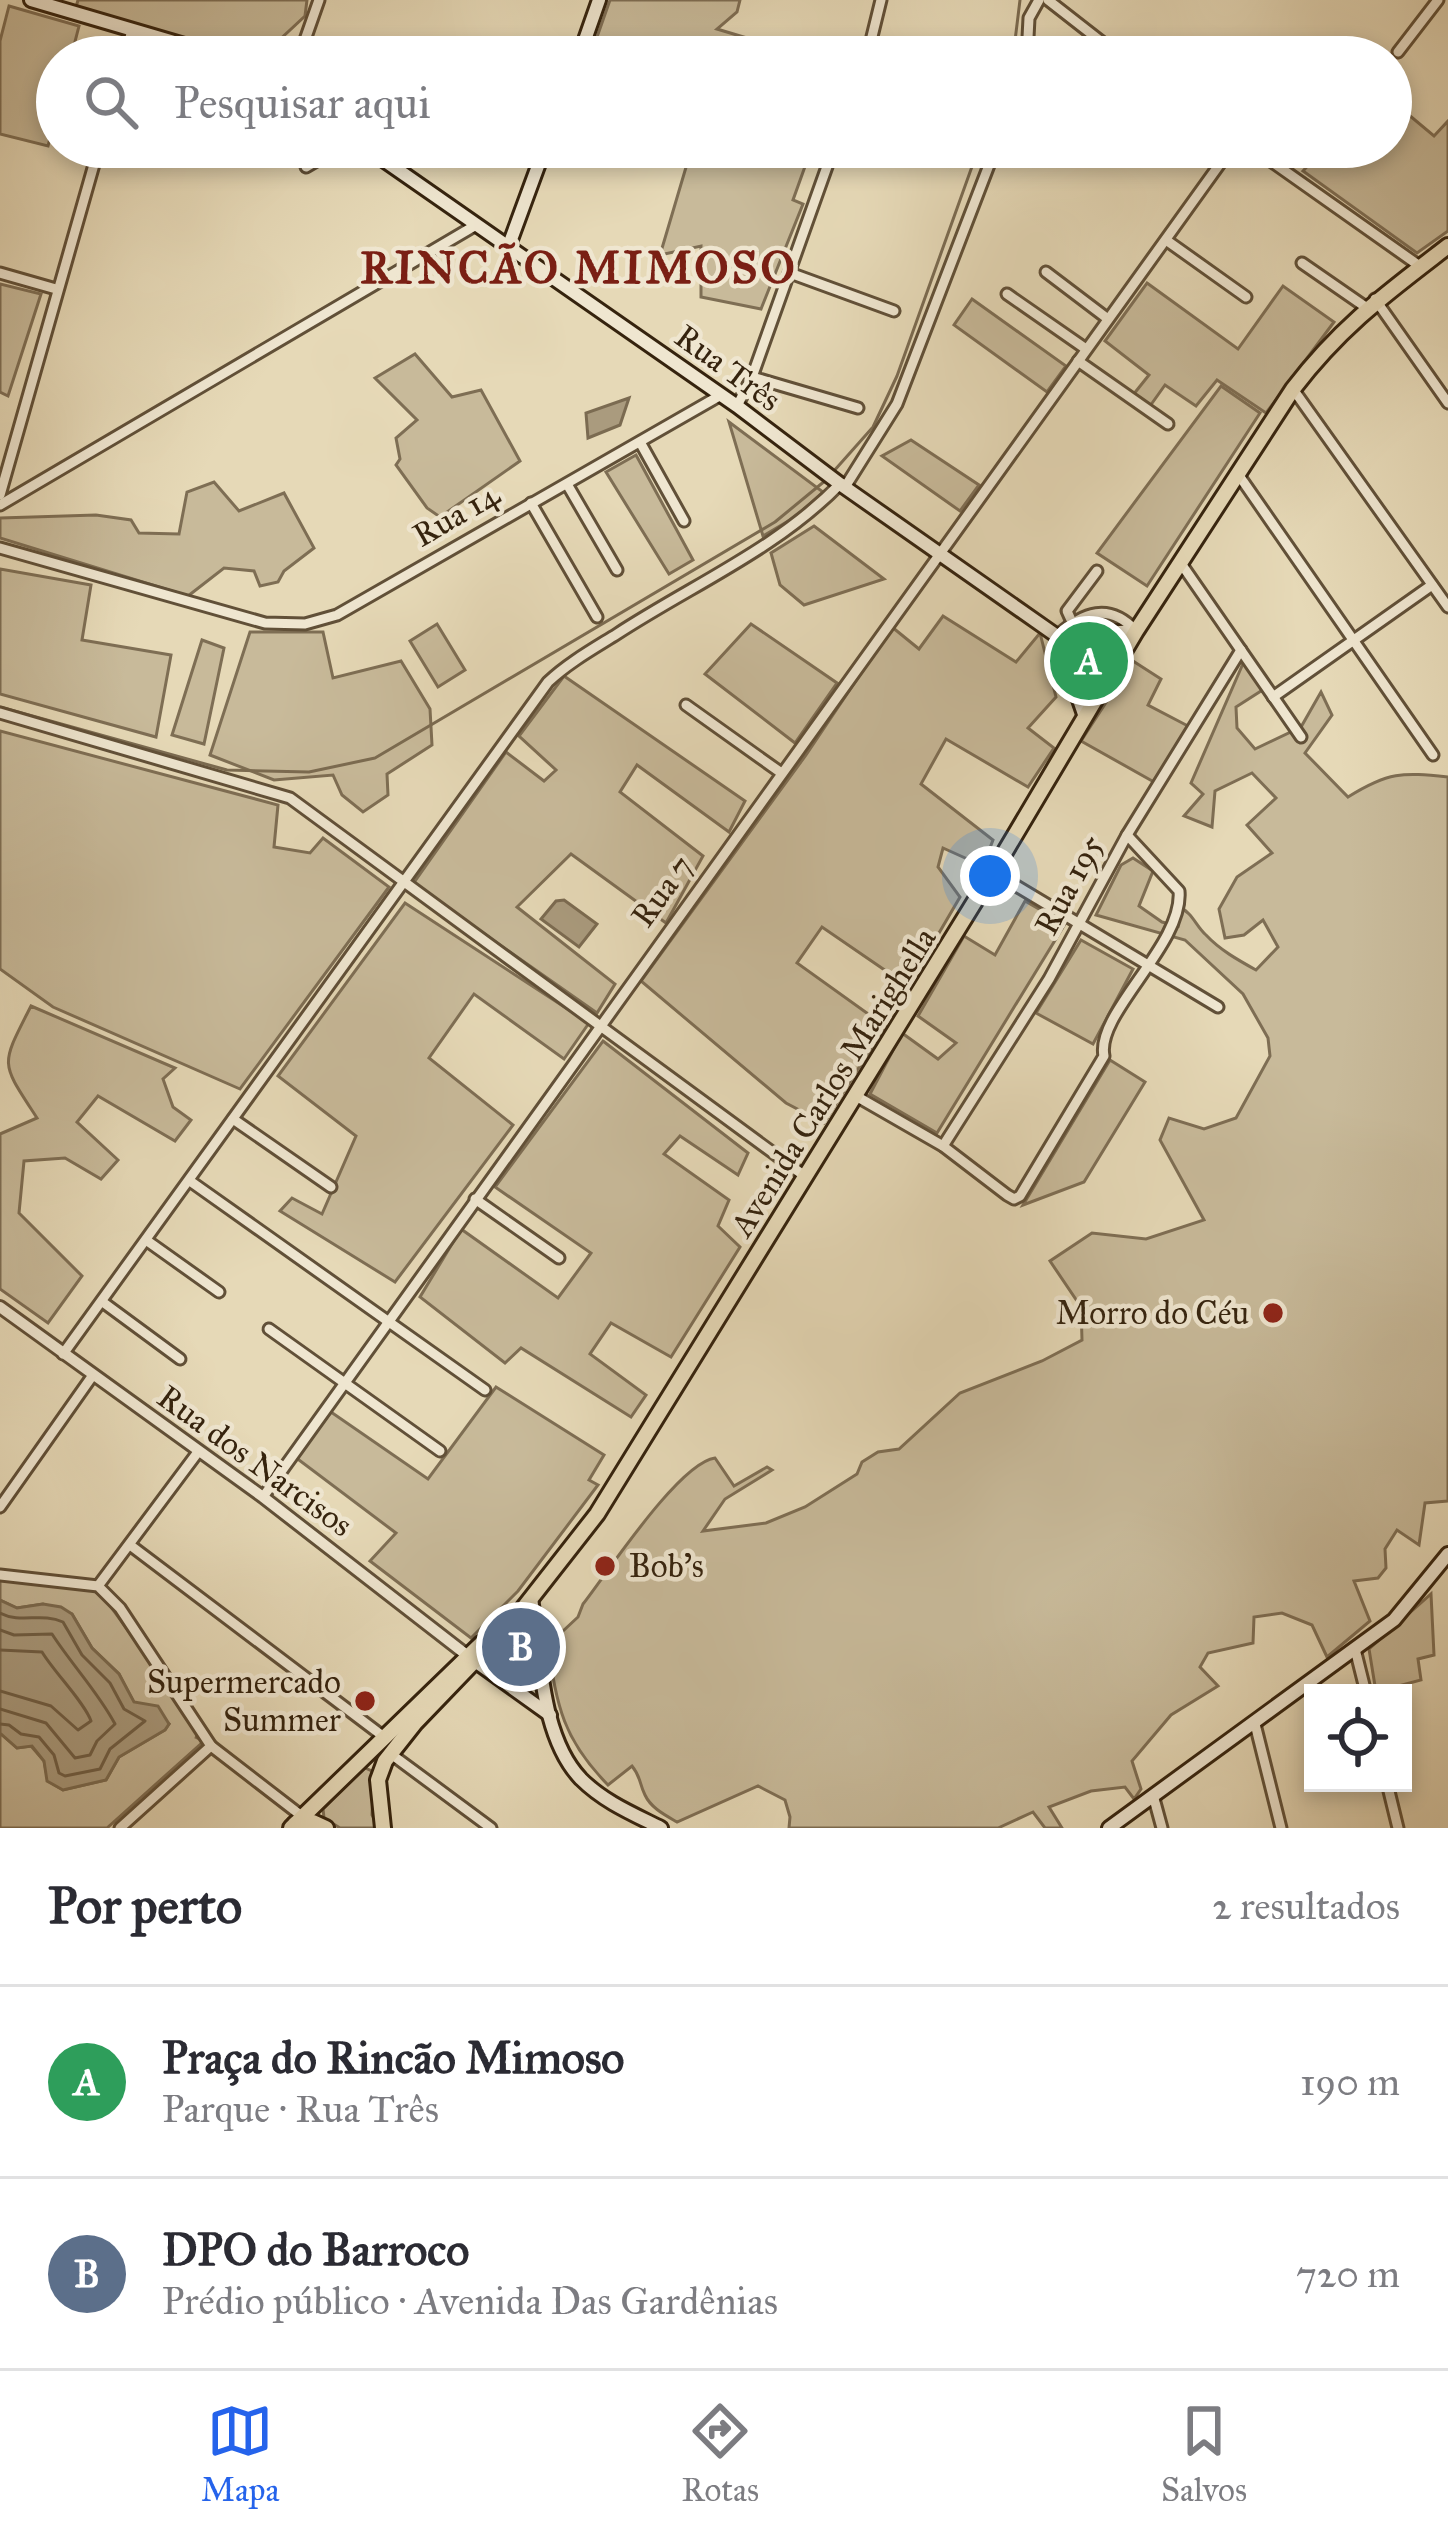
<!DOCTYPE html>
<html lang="pt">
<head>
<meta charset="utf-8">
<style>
	:root { --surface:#fff; --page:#f7f7f7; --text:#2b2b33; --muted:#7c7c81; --line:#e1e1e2; --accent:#2563eb }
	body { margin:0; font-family:"IM FELL Great Primer",serif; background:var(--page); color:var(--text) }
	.controls { position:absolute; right:36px; bottom:36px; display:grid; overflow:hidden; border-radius:0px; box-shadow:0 6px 18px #0003 }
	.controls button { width:108px; height:108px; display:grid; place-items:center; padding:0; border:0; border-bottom:3px solid var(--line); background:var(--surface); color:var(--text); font:60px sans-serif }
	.you { position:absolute; left:990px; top:876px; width:42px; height:42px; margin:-30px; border:9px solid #fff; border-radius:50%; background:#1a73e8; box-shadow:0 0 0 18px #1a73e833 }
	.badge { display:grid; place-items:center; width:78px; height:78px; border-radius:50%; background:var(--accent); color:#fff; font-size:39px; font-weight:700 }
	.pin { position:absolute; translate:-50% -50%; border:6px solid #fff; box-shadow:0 3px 12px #0006 }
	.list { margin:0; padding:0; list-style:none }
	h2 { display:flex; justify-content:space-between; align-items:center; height:156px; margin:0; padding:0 48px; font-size:51px }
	h2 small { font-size:39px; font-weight:400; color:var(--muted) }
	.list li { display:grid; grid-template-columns:78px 1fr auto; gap:36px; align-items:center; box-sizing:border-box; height:192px; padding:0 48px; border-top:3px solid var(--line) }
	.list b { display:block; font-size:45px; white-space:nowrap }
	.list p { margin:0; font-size:39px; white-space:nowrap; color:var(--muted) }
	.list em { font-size:39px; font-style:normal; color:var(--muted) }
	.icon { flex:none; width:66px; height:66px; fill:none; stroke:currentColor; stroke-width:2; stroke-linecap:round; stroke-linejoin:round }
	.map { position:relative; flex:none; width:1448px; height:1828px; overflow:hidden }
	.search { position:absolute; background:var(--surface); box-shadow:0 6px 18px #0003; left:36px; right:36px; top:36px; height:132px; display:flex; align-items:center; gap:30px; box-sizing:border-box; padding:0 42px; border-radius:66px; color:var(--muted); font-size:45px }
	.sheet { height:540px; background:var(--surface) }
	nav { display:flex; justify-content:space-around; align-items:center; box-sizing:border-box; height:168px; border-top:3px solid var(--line); background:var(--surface); font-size:33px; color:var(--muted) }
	nav a { display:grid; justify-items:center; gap:6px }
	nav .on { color:var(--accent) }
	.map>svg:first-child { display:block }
	.green { fill:#c8ba9a; stroke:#7e6e54; stroke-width:3 }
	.water { fill:#aa9b7e; stroke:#7b6b51; stroke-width:3 }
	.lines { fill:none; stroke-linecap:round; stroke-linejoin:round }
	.shore { stroke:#705f46; stroke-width:3 }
	.stream { stroke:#7b6b51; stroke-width:3 }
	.minor-casing { stroke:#615038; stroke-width:15 }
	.tertiary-casing { stroke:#615038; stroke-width:16 }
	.secondary-casing { stroke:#35230e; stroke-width:18 }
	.primary-casing { stroke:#35230e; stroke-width:20 }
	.minor { stroke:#efe6d0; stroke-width:9 }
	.tertiary { stroke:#efe6d0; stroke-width:10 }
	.secondary { stroke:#efe6d0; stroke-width:12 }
	.primary { stroke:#e6d9b7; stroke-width:14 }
	.poi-dot { fill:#8f2418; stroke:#efe6d0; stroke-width:4.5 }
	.labels { text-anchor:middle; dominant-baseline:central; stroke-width:9; stroke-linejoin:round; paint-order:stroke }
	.street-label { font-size:33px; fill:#35230e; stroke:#efe6d0 }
	.poi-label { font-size:33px; fill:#35230e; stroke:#efe6d0; text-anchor:end }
	.district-label { font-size:45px; font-weight:bold; letter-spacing:3px; fill:#7a1f14; stroke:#efe6d0 }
</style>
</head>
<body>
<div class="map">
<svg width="1448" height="1828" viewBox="0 0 1448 1828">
	<rect width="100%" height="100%" fill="#e6d9b7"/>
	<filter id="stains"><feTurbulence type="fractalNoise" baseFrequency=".00167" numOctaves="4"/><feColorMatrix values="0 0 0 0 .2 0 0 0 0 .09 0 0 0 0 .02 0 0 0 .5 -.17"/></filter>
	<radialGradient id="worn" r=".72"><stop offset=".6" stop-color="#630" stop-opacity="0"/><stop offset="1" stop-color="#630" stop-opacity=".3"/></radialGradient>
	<g class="green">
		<polygon points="78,0 307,0 305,16 261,57 244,57 76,7"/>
		<polygon points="610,0 740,0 737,12 717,29 767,44 761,57 691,57 706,38 682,57 590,57"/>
		<polygon points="9,6 79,26 71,57 57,57 57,111 48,146 0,134 0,41"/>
		<polygon points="1391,100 1434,136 1448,121 1448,231 1417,253 1303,171 1325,147 1391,147"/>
		<polygon points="692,147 812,147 793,200 803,204 761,309 701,297 701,246 660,255"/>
		<polygon points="1147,283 1238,349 1283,286 1334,322 1266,413 1217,380 1196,406 1165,385 1150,406 1133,395 1149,375 1105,341"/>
		<polygon points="0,284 41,294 8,396 0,392"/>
		<polygon points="972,299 1066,366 1047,392 954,325"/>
		<polygon points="415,354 452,397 481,390 520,461 440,517 427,508 396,465 400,459 396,438 417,420 375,378"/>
		<polygon points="1221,386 1260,413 1147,586 1097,553"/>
		<polygon points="729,422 823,492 795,517 763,536"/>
		<polygon points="911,440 979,485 960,511 882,456"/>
		<polygon points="636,455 693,560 669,574 606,472"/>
		<polygon points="214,482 239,511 284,493 314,548 284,571 278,582 260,586 254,571 224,568 188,596 0,538 0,518 96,515 131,520 139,533 179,534 187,492"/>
		<polygon points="814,526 884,579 804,605 780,585 771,553"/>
		<polygon points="0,569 91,585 82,640 171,655 156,737 0,694"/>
		<polygon points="943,616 1016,662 1040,633 1056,697 1028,728 1054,748 1028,787 946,739 921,784 993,840 983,866 943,848 938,867 960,897 908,986 822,927 797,963 885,1026 824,1123 786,1103 641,981 806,755 892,627 919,649"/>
		<polygon points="437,624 465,670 438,687 410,641"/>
		<polygon points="751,624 837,683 795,743 705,674"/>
		<polygon points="250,632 323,632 333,678 401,661 430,709 432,745 387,774 388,795 363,812 342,795 333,775 274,780 210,755"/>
		<polygon points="1114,635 1119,636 1122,645 1102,672 1088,704 1083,702 1066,650 1072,642"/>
		<polygon points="202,640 224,648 204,744 172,735"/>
		<path d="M1245 659 1266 684 1265 693 1261 691 1236 707 1237 728 1255 749 1301 727 1321 692 1332 715 1305 753 1348 797C1388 772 1402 772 1448 777V1501L1425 1503 1419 1545 1397 1530 1385 1549 1386 1568 1378 1578 1354 1581 1370 1621 1327 1657 1312 1625 1282 1613 1254 1617 1253 1643 1208 1653 1200 1667 1218 1686 1171 1715 1132 1761 1141 1789 1134 1799 1125 1787 1091 1791 1049 1807 1062 1828H1045L1033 1812 998 1828H789L790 1817 785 1800 758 1786 677 1822C665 1815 651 1808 645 1795 639 1783 641 1777 632 1766L608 1785C563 1739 557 1707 548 1645L578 1617 583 1604C608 1572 679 1463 715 1458L734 1486 767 1467 772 1470 725 1499 703 1531 766 1523 805 1507 857 1474 862 1462 878 1452 899 1449 960 1393 1042 1361 1082 1340 1081 1307 1050 1261 1092 1233 1146 1239 1204 1220 1160 1140 1169 1118 1204 1129 1236 1118 1270 1056 1268 1038 1243 994 1185 940 1096 915 1121 865 1133 858 1153 871 1139 906 1162 922 1178 926 1179 907C1193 913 1195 925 1206 935 1220 950 1238 960 1256 970L1278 947 1263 920 1244 935 1225 938 1219 909 1237 877 1272 853 1247 825 1276 798 1252 773 1215 791 1212 827 1184 816 1203 794 1191 783Z"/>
		<polygon points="1133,661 1161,679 1148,705 1188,726 1154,782 1081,741"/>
		<polygon points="564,676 745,801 729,832 637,765 620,792 703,856 666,923 571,854 517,907 615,984 597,1013 413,884 506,752 544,781 556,770 519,736"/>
		<polygon points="0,731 278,805 274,847 310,853 323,838 389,887 240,1089 53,1007 0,969"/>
		<polygon points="1025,901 1065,924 937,1133 870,1094 902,1033 938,1059 956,1043 918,1016 964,936 995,955"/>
		<polygon points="405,903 589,1023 564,1059 474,994 429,1058 513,1125 395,1282 280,1211 292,1198 322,1214 356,1136 278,1076"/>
		<polygon points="1081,940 1133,969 1093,1044 1036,1013"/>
		<path d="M31 1006 175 1068 163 1079 173 1107 191 1120 175 1141 98 1096 77 1122 118 1160 101 1179 65 1158 24 1161 19 1213 82 1276 48 1323 0 1289V1134L37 1118C0 1061 0 1067 31 1006Z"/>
		<polygon points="603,1041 748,1153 738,1175 680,1136 664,1154 729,1200 718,1226 740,1247 671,1357 611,1323 590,1354 646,1395 631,1417 521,1348 505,1363 420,1297 461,1229 558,1298 591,1253 495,1187"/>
		<polygon points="1110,1060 1145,1082 1084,1182 1023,1205"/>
		<polygon points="496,1387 604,1455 589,1480 598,1485 518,1591 471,1638 370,1561 396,1533 295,1457 331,1412 428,1479"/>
		<polygon points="0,1576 83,1582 106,1600 207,1739 195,1737 204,1741 107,1828 0,1828 0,1733 17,1748 31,1746 44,1761 48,1781 63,1790 106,1780 119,1757 165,1730 169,1724 134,1703 119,1674 92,1648 72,1614 43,1604 17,1608 0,1600"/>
		<polygon points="1431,1594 1434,1655 1418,1659 1421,1680 1376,1692 1369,1649"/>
		<polygon points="363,1767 374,1772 372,1815 379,1828 340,1828 324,1818 323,1809"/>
	</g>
	<g class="water">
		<polygon points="629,398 620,425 588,438 586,413"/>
		<polygon points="564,900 597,924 579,947 541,919 556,901"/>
		<polygon points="0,1600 17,1608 43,1604 61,1607 72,1614 92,1648 119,1674 134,1702 158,1706 169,1724 165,1730 119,1757 106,1780 63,1790 47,1781 44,1761 32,1746 17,1748 0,1733"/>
	</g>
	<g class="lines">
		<g class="shore">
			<path d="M0 1613C21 1624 41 1612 63 1622L82 1655 110 1683 124 1709 145 1721 110 1749 100 1769 65 1776 59 1773 54 1755 39 1737 21 1734 9 1725 0 1724"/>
			<path d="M0 1630 14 1635 52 1634C72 1665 98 1692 115 1724L97 1741 90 1755 75 1758 46 1723 0 1709"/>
			<path d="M0 1650 42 1652C54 1672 85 1703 91 1721L78 1730 51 1706 0 1691"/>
		</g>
		<g class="stream">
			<polyline points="1013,57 1020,0"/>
			<polyline points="833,472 873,427 897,376 979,147"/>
			<polyline points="0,707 227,770 309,772 375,758 775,522 826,480"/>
		</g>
		<g class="minor-casing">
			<g id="minor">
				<polyline points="1048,0 1121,57"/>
				<polyline points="1398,52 1438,0"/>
				<polyline points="125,57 132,30"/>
				<polyline points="299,57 319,0"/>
				<polyline points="867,57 881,0"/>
				<polyline points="1027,57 1029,18 1039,0"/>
				<polyline points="1030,57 1074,54 1093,38"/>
				<polyline points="1251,147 1421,267"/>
				<polyline points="306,167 340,147"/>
				<polyline points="1166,240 1246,297"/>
				<polyline points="1302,263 1367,308"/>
				<polyline points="1046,272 1108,319"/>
				<polyline points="0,273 56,289"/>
				<polyline points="790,273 894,311"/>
				<polyline points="1007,294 1086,349"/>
				<polyline points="1375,299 1448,403"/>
				<polyline points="1078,361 1168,424"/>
				<polyline points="752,377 858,408"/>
				<polyline points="1293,389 1448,607"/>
				<polyline points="737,406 752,377 834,147"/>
				<polyline points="640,442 684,521"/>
				<polyline points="1238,474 1433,755"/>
				<polyline points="567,484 617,570"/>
				<polyline points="845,487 897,404 996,147"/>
				<polyline points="0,495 99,147"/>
				<polyline points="531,503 597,617"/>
				<polyline points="0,505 476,225"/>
				<polyline points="0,548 265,623 305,624 337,615 721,395"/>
				<polyline points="1180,562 1301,737"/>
				<polyline points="1072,622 1067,611 1097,571"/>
				<path d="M1057 636C1083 612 1109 602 1136 631"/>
				<polyline points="1273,697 1432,585"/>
				<polyline points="686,705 780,772"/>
				<polyline points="0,713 290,798 806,1177"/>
				<polyline points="993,872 1218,1007"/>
				<path d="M856 1096 943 1146 1007 1195 1014 1199 1020 1196 1104 1056C1095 1014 1184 944 1179 891L1127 835"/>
				<polyline points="233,1119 331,1187"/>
				<polyline points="943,1146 1049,979 1127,835 1241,650"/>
				<polyline points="190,1181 485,1390"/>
				<polyline points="475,1199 559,1258"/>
				<polyline points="146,1240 219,1292"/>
				<polyline points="104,1303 180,1359"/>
				<polyline points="269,1329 440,1451"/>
				<path d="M63 1354 548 682C568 663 593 649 617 634 692 585 777 549 840 484"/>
				<polyline points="263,1497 1232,147"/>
				<polyline points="0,1507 93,1375"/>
				<polyline points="130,1545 384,1737"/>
				<polyline points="0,1575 98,1586 120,1608 211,1746 120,1828"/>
				<polyline points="98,1586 198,1452"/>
				<polyline points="1355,1649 1366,1693"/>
				<polyline points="1255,1724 1281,1828"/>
				<polyline points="211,1746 303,1817"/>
				<polyline points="391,1754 491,1828"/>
				<polyline points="1387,1783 1398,1828"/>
				<polyline points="1153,1795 1162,1828"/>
			</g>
		</g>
		<g class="tertiary-casing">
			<polyline id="tertiary" points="0,1307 263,1497 468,1656"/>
		</g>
		<g class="secondary-casing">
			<g id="secondary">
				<polyline points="31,0 225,57"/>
				<polyline points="579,57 599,0"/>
				<polyline points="365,147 737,406 840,484 1057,636 1136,631"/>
				<polyline points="509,245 545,147"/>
				<polyline points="1057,636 1085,717"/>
				<path d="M531 1599C541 1655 540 1736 581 1779 604 1802 633 1814 661 1828"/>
				<polyline points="468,1656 550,1715"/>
				<polyline points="1109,1828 1394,1620 1448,1554"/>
			</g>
		</g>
		<g class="primary-casing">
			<g id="primary">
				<polyline points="295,1824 313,1822 326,1828"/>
				<polyline points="291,1828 482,1643"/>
				<path d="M383 1828 378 1780 385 1761 415 1723 514 1620 597 1514 993 872 1136 631 1293 389C1341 326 1387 293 1448 246"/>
			</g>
		</g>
		<use href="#minor" class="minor"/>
		<use href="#tertiary" class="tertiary"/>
		<use href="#secondary" class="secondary"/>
		<use href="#primary" class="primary"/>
	</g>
	<g class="poi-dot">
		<circle cx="1273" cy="1313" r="12"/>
		<circle cx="605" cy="1566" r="12"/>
		<circle cx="365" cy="1701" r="12"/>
	</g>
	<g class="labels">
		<g class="street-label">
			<text transform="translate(728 368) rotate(36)">Rua Três</text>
			<text transform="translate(456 515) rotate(-30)">Rua 14</text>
			<text transform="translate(1069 885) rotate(-62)">Rua 195</text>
			<text transform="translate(662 891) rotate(-54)">Rua 7</text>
			<text transform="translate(833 1082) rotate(-58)">Avenida Carlos Marighella</text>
			<text transform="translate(255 1461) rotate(36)">Rua dos Narcisos</text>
		</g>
		<g class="poi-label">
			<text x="1249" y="1313">Morro do Céu</text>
			<text x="629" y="1566" text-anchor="start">Bob's</text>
			<text x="341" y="1682">Supermercado<tspan x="341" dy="38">Summer</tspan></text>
		</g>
		<g class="district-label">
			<text x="579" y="267">RINCÃO MIMOSO</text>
		</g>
	</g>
	<rect width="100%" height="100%" filter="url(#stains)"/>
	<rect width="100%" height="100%" fill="url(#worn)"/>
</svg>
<div class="controls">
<button><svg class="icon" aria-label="locate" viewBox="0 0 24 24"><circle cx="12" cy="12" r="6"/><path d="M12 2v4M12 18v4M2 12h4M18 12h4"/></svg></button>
</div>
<div class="you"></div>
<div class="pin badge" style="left:1089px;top:661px;background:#2e9e5b">A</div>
<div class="pin badge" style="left:521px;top:1647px;background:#5c6f8a">B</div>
<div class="search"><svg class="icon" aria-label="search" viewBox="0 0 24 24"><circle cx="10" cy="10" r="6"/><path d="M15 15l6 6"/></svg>Pesquisar aqui</div>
</div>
<section class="sheet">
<h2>Por perto<small>2 resultados</small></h2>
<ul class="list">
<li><span class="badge" style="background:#2e9e5b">A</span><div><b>Praça do Rincão Mimoso</b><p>Parque · Rua Três</p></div><em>190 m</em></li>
<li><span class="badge" style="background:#5c6f8a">B</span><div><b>DPO do Barroco</b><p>Prédio público · Avenida Das Gardênias</p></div><em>720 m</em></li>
</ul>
</section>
<nav>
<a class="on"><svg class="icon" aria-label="map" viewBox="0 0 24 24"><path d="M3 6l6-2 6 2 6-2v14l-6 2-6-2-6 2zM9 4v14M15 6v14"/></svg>Mapa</a>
<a><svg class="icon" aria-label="directions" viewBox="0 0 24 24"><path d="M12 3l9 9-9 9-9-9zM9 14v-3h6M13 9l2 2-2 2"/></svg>Rotas</a>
<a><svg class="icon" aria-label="saved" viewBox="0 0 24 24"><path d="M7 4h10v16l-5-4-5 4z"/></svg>Salvos</a>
</nav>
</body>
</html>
